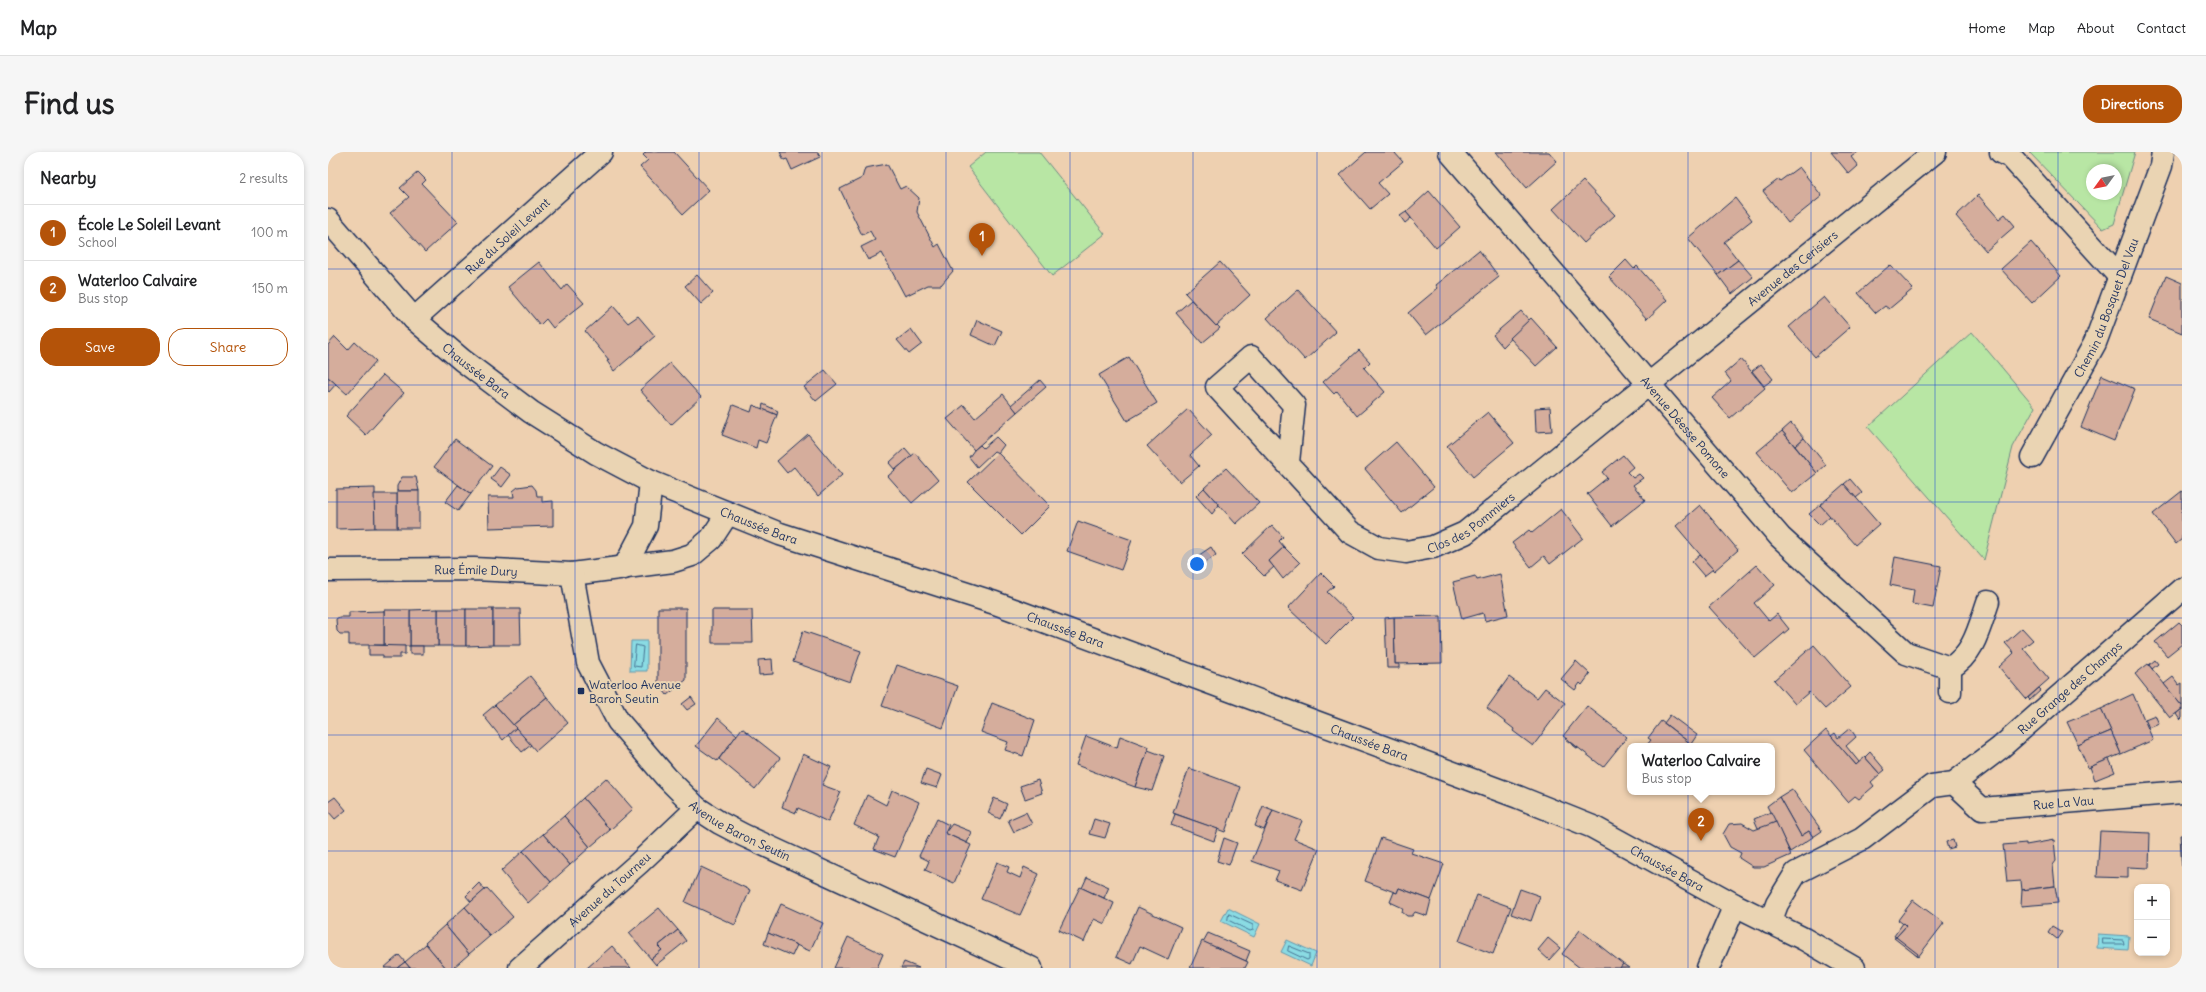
<!DOCTYPE html>
<html lang="en">
<head>
<meta charset="utf-8">
<style>
	:root { --surface:#fff; --page:#f6f6f6; --text:#202124; --muted:#757577; --line:#e0e0e0; --accent:#b45309 }
	body { margin:0; font-family:Delius,sans-serif; background:var(--page); color:var(--text) }
	.controls { position:absolute; right:12px; bottom:12px; display:grid; overflow:hidden; border-radius:8px; box-shadow:0 2px 6px #0003 }
	.controls button { width:36px; height:36px; display:grid; place-items:center; padding:0; border:0; border-bottom:1px solid var(--line); background:var(--surface); color:var(--text); font:20px sans-serif }
	.compass { position:absolute; left:1758px; top:12px; width:36px; height:36px; border-radius:50%; background:var(--surface); box-shadow:0 2px 6px #0003; rotate:237deg }
	.you { position:absolute; left:869px; top:412px; width:14px; height:14px; margin:-10px; border:3px solid #fff; border-radius:50%; background:#1a73e8; box-shadow:0 0 0 6px #1a73e833 }
	.badge { display:grid; place-items:center; width:26px; height:26px; border-radius:50%; background:var(--accent); color:#fff; font-size:13px; font-weight:700 }
	.pin { position:absolute; translate:-50% -33px; filter:drop-shadow(0 1px 2px #0008) }
	.pin::after { content:''; position:absolute; top:21px; width:14px; height:12px; background:inherit; clip-path:polygon(0 0,100% 0,50% 100%) }
	.popup { position:absolute; left:1299px; top:591px; width:148px; height:52px; box-sizing:border-box; display:grid; place-content:center; border-radius:8px; background:var(--surface); filter:drop-shadow(0 1px 3px #0005); font-size:13px; white-space:nowrap; color:var(--muted) }
	.popup b { font-size:15px; color:var(--text) }
	.popup::after { content:''; position:absolute; left:50%; top:100%; margin-left:-8px; border:8px solid transparent; border-top-color:var(--surface) }
	.list { margin:0; padding:0; list-style:none }
	h2 { display:flex; justify-content:space-between; align-items:center; height:52px; margin:0; padding:0 16px; font-size:17px }
	h2 small { font-size:13px; font-weight:400; color:var(--muted) }
	.list li { display:grid; grid-template-columns:26px 1fr auto; gap:12px; align-items:center; box-sizing:border-box; height:56px; padding:0 16px; border-top:1px solid var(--line) }
	.list b { display:block; font-size:15px; white-space:nowrap }
	.list p { margin:0; font-size:13px; white-space:nowrap; color:var(--muted) }
	.list em { font-size:13px; font-style:normal; color:var(--muted) }
	.actions { display:flex; gap:8px; padding:12px 16px }
	.actions a { flex:1; padding:9px 0; border:1px solid var(--accent); border-radius:16px; text-align:center; font-size:14px; color:var(--accent) }
	.actions .main { background:var(--accent); color:#fff }
	.map { position:relative; flex:none; width:1854px; height:816px; overflow:hidden; border-radius:16px }
	header { display:flex; align-items:center; gap:24px; box-sizing:border-box; height:56px; padding:0 20px; background:var(--surface); border-bottom:1px solid var(--line) }
	header strong { font-size:19px }
	nav { display:flex; gap:22px; margin-inline-start:auto; font-size:14px }
	.intro { display:flex; align-items:center; justify-content:space-between; box-sizing:border-box; height:96px; padding:0 24px }
	h1 { margin:0; font-size:28px }
	.button { padding:10px 18px; border-radius:16px; background:var(--accent); color:#fff; font-size:14px; font-weight:700 }
	main { display:flex; gap:24px; padding:0 24px }
	aside { flex:1; background:var(--surface); border-radius:16px; box-shadow:0 2px 6px #0003 }
	.map>svg:first-child { display:block }
	.green { fill:#b8e6a4; stroke:#6a8a81; fill-rule:evenodd }
	.water { fill:#8adbe3; stroke:#5e96ae }
	.lines { fill:none; stroke-linecap:round; stroke-linejoin:round }
	.shore { stroke:#477493; stroke-width:1 }
	.building { fill:#d5ad9c; stroke:#1b2f5e }
	.minor-casing { stroke:#1b2f5e; stroke-width:25 }
	.secondary-casing { stroke:#1b2f5e; stroke-width:25 }
	.minor { stroke:#ead4b3; stroke-width:22 }
	.secondary { stroke:#ead4b3; stroke-width:22 }
	.grid { fill:none; stroke:#1d4ed8; stroke-width:1; stroke-opacity:0.55 }
	.poi-dot { fill:#1b2f5e; stroke:#ead4b3; stroke-width:1.5 }
	.labels { text-anchor:middle; dominant-baseline:central; stroke-width:4; stroke-linejoin:round; paint-order:stroke }
	.street-label { font-size:12px; fill:#1b2f5e; stroke:#ead4b3 }
	.poi-label { font-size:12px; fill:#1b2f5e; stroke:#ead4b3; text-anchor:start }
</style>
</head>
<body>
<header>
<strong>Map</strong>
<nav><a>Home</a><a>Map</a><a>About</a><a>Contact</a></nav>
</header>
<div class="intro"><h1>Find us</h1><a class="button">Directions</a></div>
<main>
<aside>
<h2>Nearby<small>2 results</small></h2>
<ul class="list">
<li><span class="badge">1</span><div><b>École Le Soleil Levant</b><p>School</p></div><em>100 m</em></li>
<li><span class="badge">2</span><div><b>Waterloo Calvaire</b><p>Bus stop</p></div><em>150 m</em></li>
</ul>
<div class="actions"><a class="main">Save</a><a>Share</a></div>
</aside>
<div class="map">
<svg width="1854" height="816" viewBox="0 0 1854 816">
	<rect width="100%" height="100%" fill="#eed0b0"/>
	<filter id="ink" filterUnits="userSpaceOnUse"><feTurbulence type="fractalNoise" baseFrequency=".025" numOctaves="2"/><feDisplacementMap in="SourceGraphic" scale="8" xChannelSelector="R" yChannelSelector="G"/><feConvolveMatrix kernelMatrix="1 2 1 2 8 2 1 2 1" color-interpolation-filters="sRGB"/></filter>
	<g filter="url(#ink)">
		<g class="green">
			<polygon points="658,0 711,0 777,82 724,124 640,15"/>
			<path d="M1701 0H1807L1786 72 1775 77ZM1764 18H1788V42H1764Z"/>
			<polygon points="1644,180 1707,255 1685,295 1656,408 1540,275"/>
		</g>
		<g class="water">
			<polygon points="303,489 319,489 319,519 302,519"/>
			<polygon points="900,756 932,772 926,785 893,769"/>
			<polygon points="1770,782 1801,784 1800,798 1769,796"/>
			<polygon points="959,788 988,801 983,814 953,800"/>
		</g>
		<g class="lines">
			<g class="shore">
				<polygon points="308,493 315,495 313,515 306,514"/>
				<polygon points="901,762 925,773 925,778 922,779 900,768"/>
				<polygon points="1775,787 1795,788 1796,792 1775,792"/>
				<polygon points="961,794 981,802 981,807 979,808 960,799"/>
			</g>
		</g>
		<g class="building">
			<polygon points="318,0 346,0 381,38 355,62 312,15 320,8 315,3"/>
			<polygon points="452,0 490,0 492,5 464,18 459,7 456,8"/>
			<polygon points="1038,0 1066,0 1075,10 1050,31 1060,42 1042,57 1012,23"/>
			<polygon points="1168,0 1221,0 1229,9 1199,36"/>
			<polygon points="1503,0 1530,0 1523,5 1530,14 1521,22"/>
			<polygon points="559,12 572,37 578,34 591,46 589,60 607,95 611,92 625,119 613,133 600,133 577,144 554,101 540,108 533,95 547,88 542,79 534,83 512,37 534,26 537,16"/>
			<polygon points="1471,15 1494,44 1460,71 1435,39 1451,27 1452,29"/>
			<polygon points="90,20 98,28 94,32 130,70 97,100 62,61 81,45 72,36"/>
			<polygon points="1255,29 1287,63 1256,91 1225,57"/>
			<polygon points="1101,39 1132,75 1108,96 1078,60"/>
			<polygon points="1650,43 1671,67 1677,62 1687,74 1658,99 1628,64"/>
			<polygon points="1407,46 1424,68 1396,90 1410,108 1390,123 1360,86"/>
			<polygon points="1078,60 1083,66 1077,71 1072,64"/>
			<polygon points="1703,90 1733,124 1704,151 1673,117"/>
			<polygon points="1151,98 1171,125 1098,183 1080,161 1110,136 1108,133"/>
			<polygon points="1298,108 1306,117 1309,114 1339,148 1319,167 1281,125"/>
			<polygon points="1410,108 1425,125 1404,142 1390,123"/>
			<polygon points="211,110 234,138 239,132 256,151 225,176 218,167 212,173 180,135"/>
			<polygon points="892,110 922,143 888,174 857,141"/>
			<polygon points="1562,113 1585,137 1561,157 1557,154 1548,161 1530,141"/>
			<polygon points="369,123 385,141 373,152 357,134"/>
			<polygon points="1838,124 1854,131 1854,181 1821,167"/>
			<polygon points="970,138 1008,180 977,208 939,166"/>
			<polygon points="1496,145 1522,175 1487,205 1461,175"/>
			<polygon points="863,148 888,174 889,173 892,176 874,191 848,161"/>
			<polygon points="285,154 300,171 310,164 327,184 286,219 279,209 281,208 257,179"/>
			<polygon points="1193,159 1201,168 1175,195 1165,183"/>
			<polygon points="1203,166 1229,195 1208,214 1182,186"/>
			<polygon points="649,168 674,179 667,194 643,183"/>
			<polygon points="583,177 594,192 581,202 569,188"/>
			<polygon points="7,185 20,198 27,190 48,209 19,242 0,225 0,193"/>
			<polygon points="1031,198 1042,210 1036,216 1057,240 1029,264 1009,239 1006,242 995,230"/>
			<polygon points="801,205 829,251 799,269 771,223"/>
			<polygon points="1413,207 1437,236 1402,266 1384,246 1403,229 1397,221"/>
			<polygon points="342,211 373,245 343,273 312,238"/>
			<polygon points="1433,212 1445,227 1436,234 1424,219"/>
			<polygon points="497,218 509,232 488,249 476,235"/>
			<polygon points="55,223 76,241 38,283 18,264"/>
			<polygon points="1774,223 1807,237 1786,289 1753,275"/>
			<polygon points="0,225 8,232 1,240 0,239"/>
			<polygon points="712,228 718,235 689,260 683,253"/>
			<polygon points="675,242 689,260 646,298 619,267 636,253 647,266"/>
			<polygon points="435,252 450,259 449,263 434,257"/>
			<polygon points="405,253 423,260 425,253 449,263 438,291 430,288 428,296 394,283"/>
			<polygon points="1222,255 1224,279 1208,280 1207,256"/>
			<polygon points="860,257 884,283 862,303 871,314 852,330 819,294"/>
			<polygon points="1160,260 1186,291 1145,325 1119,294"/>
			<polygon points="1463,271 1476,286 1467,294 1454,279"/>
			<polygon points="1454,279 1489,321 1464,341 1429,300"/>
			<polygon points="480,282 514,323 490,344 466,315 459,321 449,309"/>
			<polygon points="668,285 676,293 670,301 666,299 649,315 641,305 646,298 652,293 655,296"/>
			<polygon points="1476,286 1498,313 1489,321 1467,294"/>
			<polygon points="127,287 164,314 143,342 106,315"/>
			<polygon points="1068,290 1106,335 1074,361 1037,317"/>
			<polygon points="577,296 584,304 567,318 561,311"/>
			<polygon points="587,301 610,328 584,351 560,324"/>
			<polygon points="670,301 722,354 693,383 640,330"/>
			<polygon points="1295,303 1305,315 1299,320 1305,326 1311,322 1315,326 1305,333 1317,348 1284,374 1259,342 1279,326 1274,320"/>
			<polygon points="172,315 183,323 174,335 163,327"/>
			<polygon points="898,316 931,351 908,372 876,336"/>
			<polygon points="74,325 88,325 91,339 69,339 69,334"/>
			<polygon points="1522,327 1534,341 1528,346 1516,332"/>
			<polygon points="1516,332 1551,372 1527,393 1492,353"/>
			<polygon points="130,333 143,342 130,359 117,350"/>
			<polygon points="204,333 208,338 209,344 214,344 214,350 225,349 225,374 161,376 160,345 186,345 185,339 190,335"/>
			<polygon points="47,336 47,376 8,377 8,337"/>
			<polygon points="876,336 891,353 884,362 868,344"/>
			<rect x="69" y="339" width="22" height="37"/>
			<polygon points="1854,339 1854,387 1848,392 1825,362"/>
			<polygon points="46,342 69,342 69,376 47,376"/>
			<polygon points="1372,353 1410,398 1386,419 1348,374"/>
			<polygon points="1492,353 1502,364 1492,373 1481,362"/>
			<polygon points="1233,357 1255,386 1222,412 1216,404 1203,415 1184,391 1201,378 1204,381"/>
			<polygon points="750,369 804,388 793,418 739,399"/>
			<polygon points="944,373 955,385 951,389 956,395 941,409 946,415 936,424 914,402"/>
			<polygon points="883,395 888,403 867,418 861,410"/>
			<polygon points="956,395 972,411 955,427 941,409"/>
			<polygon points="1372,403 1385,417 1376,424 1364,410"/>
			<polygon points="1567,405 1613,414 1605,456 1584,452 1586,438 1562,433"/>
			<polygon points="1429,413 1447,433 1426,451 1441,469 1449,462 1461,477 1427,506 1381,455"/>
			<polygon points="993,421 1006,434 999,440 1025,465 998,492 960,456"/>
			<polygon points="1172,422 1180,463 1157,469 1155,461 1134,467 1125,430 1147,424 1149,428"/>
			<polygon points="330,456 358,456 358,528 339,543 330,531"/>
			<rect x="110" y="457" width="28" height="37"/>
			<polygon points="110,457 110,494 82,494 82,458"/>
			<polygon points="138,457 165,457 165,493 138,494"/>
			<polygon points="165,457 192,457 193,493 165,493"/>
			<polygon points="56,458 82,458 82,494 56,495"/>
			<polygon points="384,458 424,458 425,491 384,491"/>
			<polygon points="56,459 56,493 21,493 21,482 12,482 9,479 8,467 11,465 21,465 21,460"/>
			<polygon points="1113,464 1114,511 1067,512 1066,465"/>
			<polygon points="1066,465 1067,512 1071,512 1071,516 1059,516 1057,466"/>
			<polygon points="1851,470 1854,473 1854,492 1839,504 1827,490"/>
			<polygon points="1694,476 1705,488 1695,496 1721,527 1698,547 1671,515 1686,501 1677,491"/>
			<polygon points="475,479 533,499 522,530 465,510"/>
			<polygon points="41,493 77,494 77,502 72,502 72,506 55,506 55,503 41,503"/>
			<polygon points="1486,493 1523,535 1497,557 1481,540 1467,552 1446,528"/>
			<rect x="82" y="494" width="13" height="8"/>
			<polygon points="444,507 445,522 431,523 430,508"/>
			<polygon points="1827,508 1830,512 1824,517 1821,513"/>
			<polygon points="1248,509 1262,522 1254,533 1252,531 1247,538 1233,527"/>
			<polygon points="1820,512 1854,554 1854,557 1842,566 1807,522"/>
			<polygon points="569,513 630,534 615,576 554,554"/>
			<polygon points="202,524 219,545 185,573 167,553"/>
			<polygon points="1181,525 1209,546 1217,536 1237,551 1205,594 1185,579 1186,577 1159,556"/>
			<polygon points="1845,525 1851,533 1854,531 1854,554 1836,532"/>
			<polygon points="1711,536 1713,538 1702,548 1700,546"/>
			<polygon points="1805,542 1825,588 1793,602 1773,557"/>
			<polygon points="219,545 240,571 208,599 185,573"/>
			<polygon points="363,545 368,552 359,558 354,552"/>
			<polygon points="664,551 707,568 695,604 677,598 680,590 653,580"/>
			<polygon points="167,553 188,576 175,588 155,563"/>
			<polygon points="1259,554 1299,585 1275,615 1235,584"/>
			<polygon points="1773,557 1783,579 1750,593 1739,570"/>
			<polygon points="1854,557 1854,566 1852,568 1848,562"/>
			<polygon points="1342,563 1369,583 1363,592 1336,571"/>
			<polygon points="1827,563 1831,572 1821,576 1817,567"/>
			<polygon points="390,566 409,583 389,609 368,594"/>
			<polygon points="1333,569 1363,592 1361,594 1318,594 1323,588 1320,586"/>
			<polygon points="188,576 203,593 194,600 180,583"/>
			<polygon points="414,576 452,606 427,637 391,607"/>
			<polygon points="1522,576 1528,585 1518,594 1531,610 1528,613 1503,584 1507,581 1510,586"/>
			<polygon points="1498,578 1528,613 1537,605 1552,622 1543,630 1546,634 1531,647 1527,644 1520,650 1476,598"/>
			<polygon points="1783,579 1793,602 1760,616 1750,593"/>
			<polygon points="758,584 789,596 792,584 821,595 807,635 748,613"/>
			<polygon points="1238,586 1250,596 1250,597 1237,587"/>
			<polygon points="820,598 836,604 824,639 807,635"/>
			<polygon points="1542,600 1557,618 1552,622 1537,605"/>
			<polygon points="475,602 503,615 494,633 513,640 500,670 470,656 468,661 454,655"/>
			<polygon points="1781,607 1787,620 1767,628 1762,615"/>
			<polygon points="861,616 913,635 897,680 845,661"/>
			<polygon points="598,617 614,623 609,636 593,631"/>
			<polygon points="278,626 305,657 282,678 255,646"/>
			<polygon points="710,628 714,641 697,647 692,634"/>
			<polygon points="1464,637 1494,679 1485,685 1481,679 1473,684 1451,645"/>
			<polygon points="564,638 591,650 567,705 546,697 551,685 526,673 539,643 558,653"/>
			<polygon points="7,645 18,658 7,667 0,659 0,650"/>
			<polygon points="1451,645 1473,684 1481,679 1485,685 1462,700 1439,654"/>
			<polygon points="255,646 282,678 262,695 236,664"/>
			<polygon points="666,646 679,652 672,667 660,661"/>
			<polygon points="935,654 945,658 936,678 927,674"/>
			<polygon points="945,658 974,669 966,687 991,697 974,738 947,728 951,719 924,709"/>
			<polygon points="698,660 704,672 686,680 680,668"/>
			<polygon points="1443,660 1448,670 1436,676 1430,676 1426,667"/>
			<polygon points="847,662 890,677 886,689 843,673"/>
			<polygon points="236,664 262,695 242,713 215,682"/>
			<polygon points="609,667 621,673 617,681 643,693 626,731 597,718 601,709 591,704"/>
			<polygon points="766,667 782,672 777,686 761,682"/>
			<polygon points="1448,670 1463,703 1436,715 1425,715 1411,706 1413,701 1402,695 1395,682 1401,672 1414,671 1426,678"/>
			<polygon points="624,672 644,680 639,691 617,681"/>
			<polygon points="1772,679 1822,681 1821,716 1800,715 1800,726 1769,725"/>
			<polygon points="215,682 242,713 223,730 195,699"/>
			<polygon points="1852,683 1854,683 1854,721"/>
			<polygon points="896,686 909,691 901,713 889,709"/>
			<polygon points="1053,686 1085,697 1083,701 1116,712 1103,748 1071,736 1069,741 1037,729"/>
			<polygon points="1625,688 1627,695 1620,697 1618,690"/>
			<polygon points="1726,688 1728,709 1725,713 1727,734 1694,738 1693,729 1679,730 1675,693 1698,691 1698,693"/>
			<polygon points="195,699 223,730 200,751 173,719"/>
			<polygon points="669,710 681,715 679,720 692,726 696,715 711,722 692,763 653,747"/>
			<polygon points="373,715 422,738 407,773 357,750"/>
			<polygon points="759,725 781,735 776,746 754,736"/>
			<polygon points="151,731 157,738 143,750 138,744"/>
			<polygon points="1727,734 1730,751 1693,754 1694,738"/>
			<polygon points="752,735 786,751 777,772 766,767 756,790 731,778"/>
			<polygon points="159,736 185,765 162,784 137,755"/>
			<polygon points="1071,736 1103,748 1099,764 1087,760 1084,764 1079,764 1074,760 1075,756 1062,750 1066,740 1069,741"/>
			<polygon points="1192,737 1212,744 1203,769 1183,762"/>
			<polygon points="1149,743 1183,755 1165,802 1131,789"/>
			<polygon points="1585,748 1616,771 1590,805 1568,785 1578,774 1570,768"/>
			<polygon points="453,752 495,771 482,799 440,781"/>
			<polygon points="137,755 162,784 141,802 117,773"/>
			<polygon points="810,755 853,775 840,807 812,794 804,812 788,805"/>
			<polygon points="331,756 350,778 330,794 334,798 323,807 301,781"/>
			<polygon points="1575,771 1578,774 1568,785 1566,784"/>
			<polygon points="117,773 141,802 125,816 118,816 97,791"/>
			<polygon points="1724,774 1734,780 1729,787 1720,780"/>
			<polygon points="350,778 358,789 328,813 323,807 334,798 330,794"/>
			<polygon points="1252,778 1295,812 1292,816 1252,816 1234,802"/>
			<polygon points="440,781 469,793 464,804 436,792"/>
			<polygon points="880,781 922,799 918,809 875,790"/>
			<polygon points="520,785 555,802 549,816 506,816"/>
			<polygon points="1568,785 1590,802 1589,804 1566,786"/>
			<polygon points="1220,786 1232,796 1221,808 1210,798"/>
			<polygon points="874,789 920,810 917,816 862,816"/>
			<polygon points="98,792 118,816 82,816 77,810"/>
			<polygon points="284,794 303,816 259,816"/>
			<polygon points="71,803 77,810 69,816 56,816"/>
			<polygon points="77,810 82,816 69,816"/>
			<polygon points="576,810 591,816 573,816"/>
			<polygon points="1295,812 1301,816 1292,816"/>
		</g>
		<g class="lines">
			<g class="minor-casing">
				<g id="minor">
					<path id="s1" d="M1122 0 1452 385 1578 501 1622 516"/>
					<polyline points="1673,0 1683,5 1792,125"/>
					<path id="s2" d="M86 167 273 0"/>
					<path id="s3" d="M1704 305 1767 191 1833 14 1835 0"/>
					<path id="s4" d="M960 310 966 253 923 205 889 235 1022 380 1051 396 1078 400 1105 395 1137 381 1607 0"/>
					<polyline points="296,416 318,374 323,330"/>
					<path id="s5" d="M0 418 146 417 244 422 345 409 364 403 383 387 400 361"/>
					<path id="s6" d="M244 422 260 511 290 569 338 625 369 656 392 671 415 683 703 816"/>
					<path d="M1622 516C1646 502 1651 476 1660 450"/>
					<polyline points="1622,540 1622,516"/>
					<path id="s7" d="M1626 631 1654 657 1854 640"/>
					<path id="s8" d="M1442 771 1449 752 1468 721 1534 687 1604 634 1626 631 1672 596 1854 437"/>
					<path id="s9" d="M192 816 311 711 369 656"/>
					<polyline points="1380,816 1407,753"/>
				</g>
			</g>
			<g class="secondary-casing">
				<g id="secondary">
					<path id="s10" d="M0 68 86 167 134 208 203 260 268 301 323 330 452 382 667 451 1190 645 1265 675 1407 753 1476 787 1526 816"/>
				</g>
			</g>
			<use href="#minor" class="minor"/>
			<use href="#secondary" class="secondary"/>
		</g>
	</g>
	<path class="grid" d="M124 0V816M247 0V816M371 0V816M494 0V816M618 0V816M742 0V816M865 0V816M989 0V816M1112 0V816M1236 0V816M1360 0V816M1483 0V816M1607 0V816M1730 0V816M0 117H1854M0 233H1854M0 350H1854M0 466H1854M0 583H1854M0 699H1854"/>
	<rect class="poi-dot" x="249" y="535" width="8" height="8" rx="2"/>
	<g class="labels">
		<g class="street-label">
			<text stroke="none"><textPath href="#s2" startOffset="125">Rue du Soleil Levant</textPath></text>
			<text stroke="none"><textPath href="#s4" startOffset="908">Avenue des Cerisiers</textPath></text>
			<text stroke="none"><textPath href="#s3" startOffset="167">Chemin du Bosquet Del Vau</textPath></text>
			<text stroke="none"><textPath href="#s10" startOffset="212">Chaussée Bara</textPath></text>
			<text stroke="none"><textPath href="#s1" startOffset="362">Avenue Déesse Pomone</textPath></text>
			<text stroke="none"><textPath href="#s4" startOffset="497">Clos des Pommiers</textPath></text>
			<text stroke="none"><textPath href="#s10" startOffset="536">Chaussée Bara</textPath></text>
			<text stroke="none"><textPath href="#s5" startOffset="148">Rue Émile Dury</textPath></text>
			<text stroke="none"><textPath href="#s10" startOffset="860">Chaussée Bara</textPath></text>
			<text stroke="none"><textPath href="#s8" startOffset="391">Rue Grange des Champs</textPath></text>
			<text stroke="none"><textPath href="#s10" startOffset="1184">Chaussée Bara</textPath></text>
			<text stroke="none"><textPath href="#s7" startOffset="120">Rue La Vau</textPath></text>
			<text stroke="none"><textPath href="#s6" startOffset="322">Avenue Baron Seutin</textPath></text>
			<text stroke="none"><textPath href="#s10" startOffset="1508">Chaussée Bara</textPath></text>
			<text stroke="none"><textPath href="#s9" startOffset="119">Avenue du Tourneu</textPath></text>
		</g>
		<g class="poi-label">
			<text x="261" y="532">Waterloo Avenue<tspan x="261" dy="14">Baron Seutin</tspan></text>
		</g>
	</g>
</svg>
<div class="controls">
<button>+</button>
<button>−</button>
</div>
<svg class="compass" viewBox="-18 -18 36 36"><path d="M0-13l5 13h-10z" fill="#e53935"/><path d="M0 13l5-13h-10z" fill="#757577"/></svg>
<div class="you"></div>
<div class="pin badge" style="left:654px;top:104px">1</div>
<div class="pin badge" style="left:1373px;top:689px">2</div>
<div class="popup"><b>Waterloo Calvaire</b>Bus stop</div>
</div>
</main>
</body>
</html>
